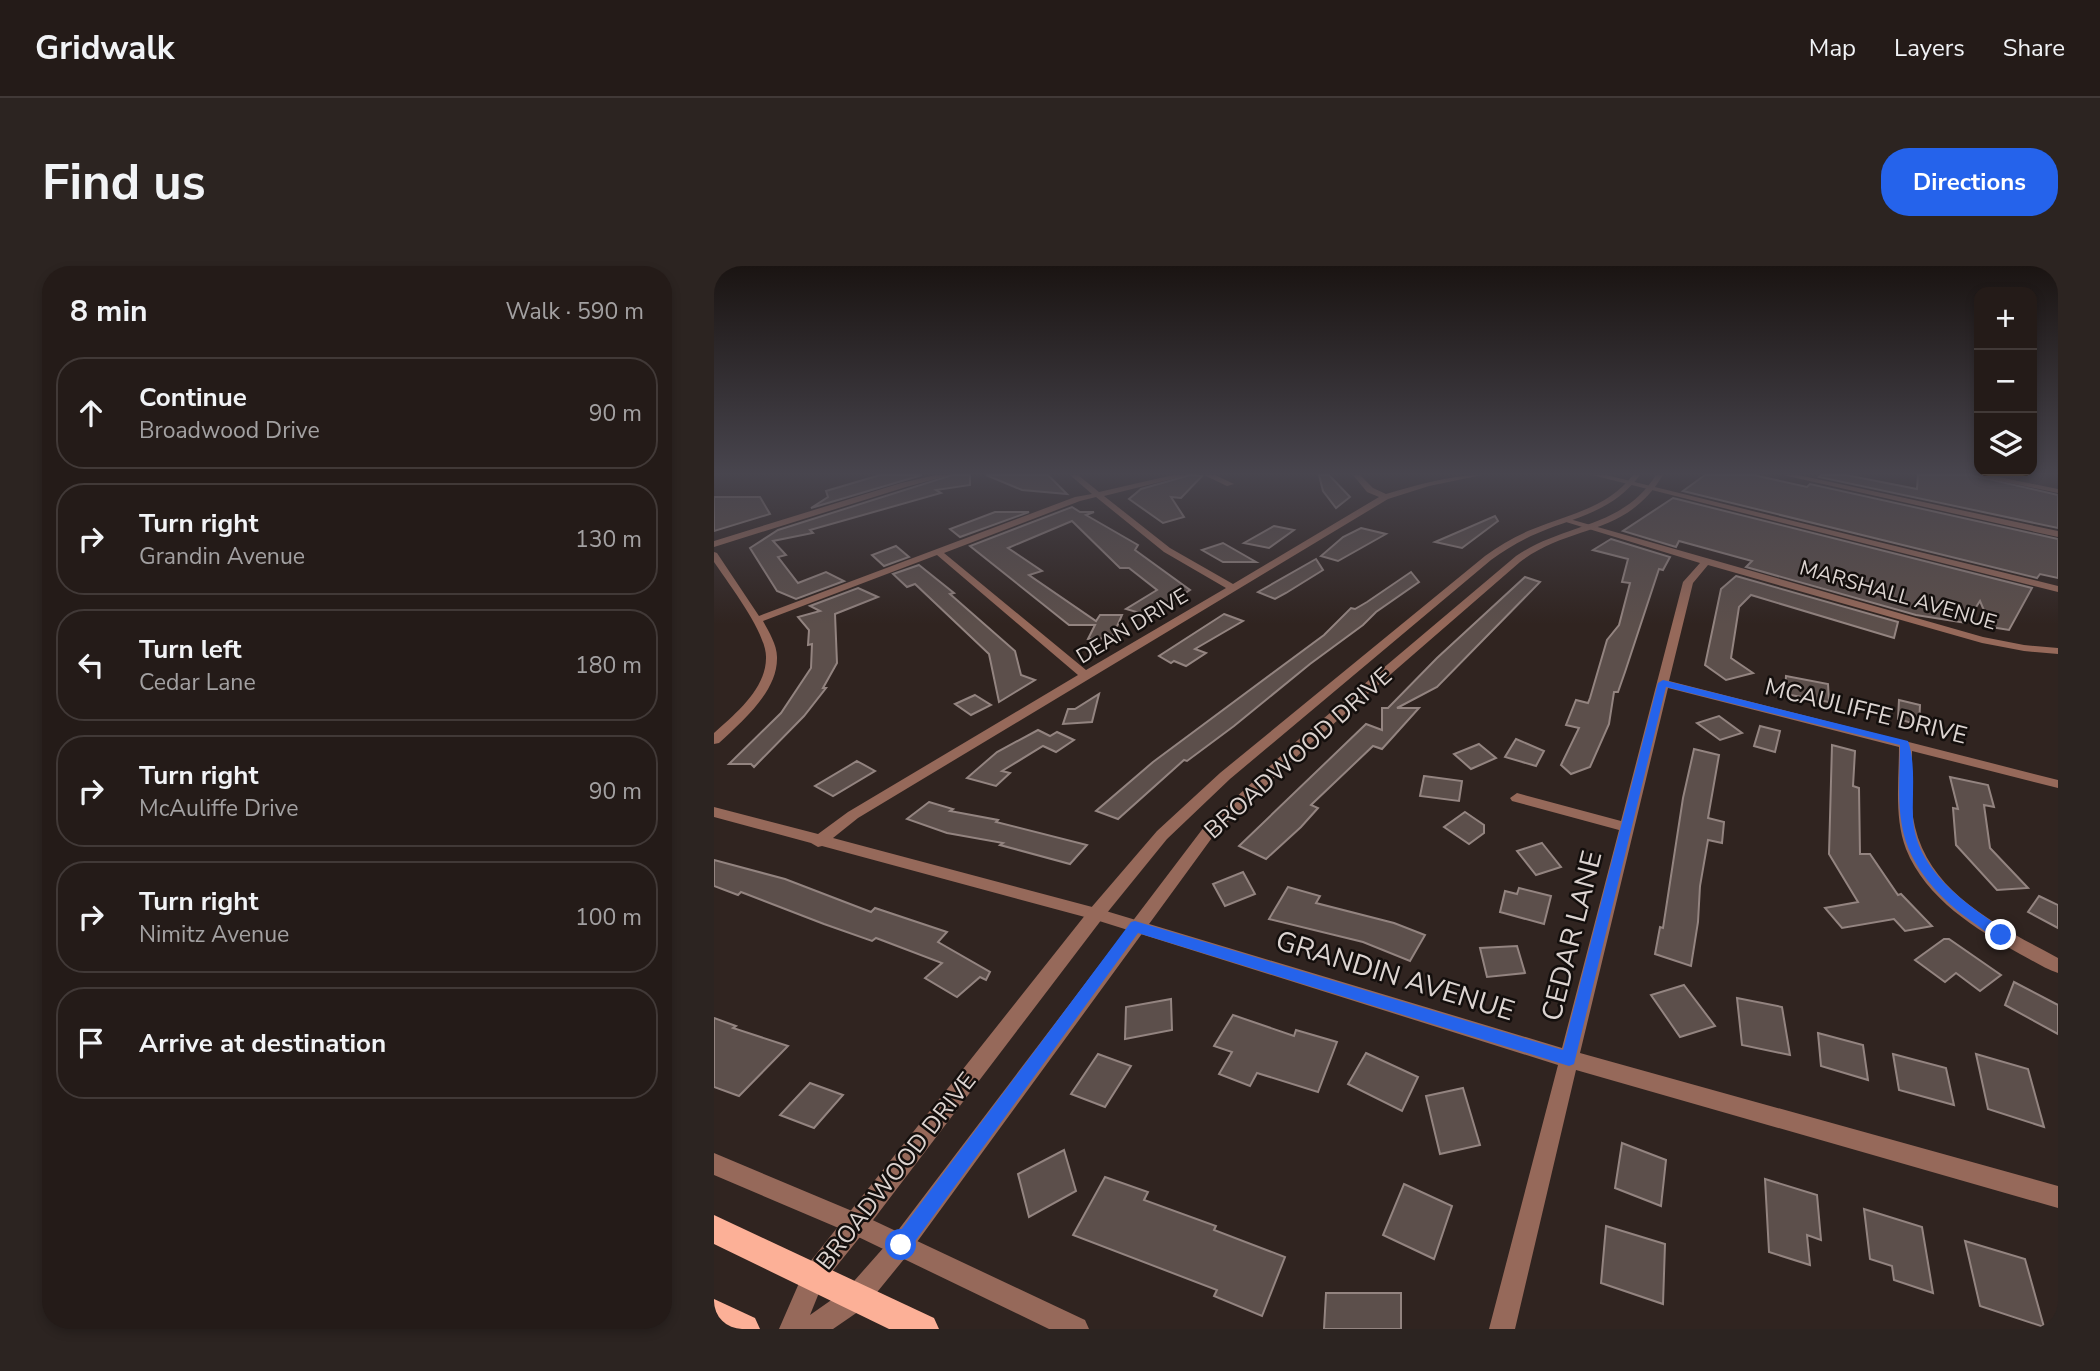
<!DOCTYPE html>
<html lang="en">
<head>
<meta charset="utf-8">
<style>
	:root { --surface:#241b18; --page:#2c2421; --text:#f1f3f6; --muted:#a3a1a2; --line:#413937; --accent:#2563eb }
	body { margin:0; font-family:"Nunito Sans",sans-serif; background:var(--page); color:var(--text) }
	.controls { position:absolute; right:21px; top:21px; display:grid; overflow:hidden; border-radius:14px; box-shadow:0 4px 10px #0003 }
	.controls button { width:63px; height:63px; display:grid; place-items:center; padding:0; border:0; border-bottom:2px solid var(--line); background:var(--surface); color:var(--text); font:35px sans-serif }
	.stop { position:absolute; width:21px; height:21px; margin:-16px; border:5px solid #2563eb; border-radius:50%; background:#fff }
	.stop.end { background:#2563eb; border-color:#fff; box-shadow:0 2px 7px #0008 }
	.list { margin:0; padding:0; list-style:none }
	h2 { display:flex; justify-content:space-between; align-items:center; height:91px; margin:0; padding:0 28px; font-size:30px }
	h2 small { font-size:23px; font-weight:400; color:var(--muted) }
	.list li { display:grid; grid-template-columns:46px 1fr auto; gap:21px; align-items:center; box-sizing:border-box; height:112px; margin:0 14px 14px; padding:0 14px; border:2px solid var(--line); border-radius:28px }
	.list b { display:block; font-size:26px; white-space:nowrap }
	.list p { margin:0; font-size:23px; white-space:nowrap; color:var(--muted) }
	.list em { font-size:23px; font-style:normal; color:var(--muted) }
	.icon { flex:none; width:38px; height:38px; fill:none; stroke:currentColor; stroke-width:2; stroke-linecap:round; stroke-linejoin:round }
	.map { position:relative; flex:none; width:1344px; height:1063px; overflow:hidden; border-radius:28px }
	header { display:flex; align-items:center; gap:42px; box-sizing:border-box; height:98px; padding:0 35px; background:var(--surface); border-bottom:2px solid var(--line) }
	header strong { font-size:33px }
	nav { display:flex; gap:38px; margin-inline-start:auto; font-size:24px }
	.intro { display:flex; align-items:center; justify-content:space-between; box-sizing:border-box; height:168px; padding:0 42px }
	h1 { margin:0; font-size:49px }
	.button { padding:18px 32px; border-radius:28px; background:var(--accent); color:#fff; font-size:24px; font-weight:700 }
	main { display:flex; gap:42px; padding:0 42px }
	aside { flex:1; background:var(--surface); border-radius:28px; box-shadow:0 4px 10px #0003 }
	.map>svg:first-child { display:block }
	.building { fill:#5c4f4b; stroke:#938480; stroke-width:2 }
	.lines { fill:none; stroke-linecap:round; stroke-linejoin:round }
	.minor { fill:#96695a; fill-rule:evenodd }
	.tertiary { fill:#96695a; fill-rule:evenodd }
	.primary { fill:#fcb097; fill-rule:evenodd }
	.route { fill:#2563eb }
	.labels { text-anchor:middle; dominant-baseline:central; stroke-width:5; stroke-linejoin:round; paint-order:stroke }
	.far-street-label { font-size:21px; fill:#dcd4d1; stroke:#140f0d }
	.street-label { font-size:24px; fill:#dcd4d1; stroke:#140f0d }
	.near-street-label { font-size:28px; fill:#dcd4d1; stroke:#140f0d }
</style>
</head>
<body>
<header>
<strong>Gridwalk</strong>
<nav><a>Map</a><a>Layers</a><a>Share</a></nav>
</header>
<div class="intro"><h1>Find us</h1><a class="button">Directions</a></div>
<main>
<aside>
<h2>8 min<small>Walk · 590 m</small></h2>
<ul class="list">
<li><svg class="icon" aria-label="ahead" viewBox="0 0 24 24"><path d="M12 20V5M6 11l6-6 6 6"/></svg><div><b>Continue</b><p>Broadwood Drive</p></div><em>90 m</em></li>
<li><svg class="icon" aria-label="right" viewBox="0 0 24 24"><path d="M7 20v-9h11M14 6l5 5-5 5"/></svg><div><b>Turn right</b><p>Grandin Avenue</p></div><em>130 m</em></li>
<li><svg class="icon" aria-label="left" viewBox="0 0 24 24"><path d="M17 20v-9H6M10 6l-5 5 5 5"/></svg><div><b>Turn left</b><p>Cedar Lane</p></div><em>180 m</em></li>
<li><svg class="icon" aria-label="right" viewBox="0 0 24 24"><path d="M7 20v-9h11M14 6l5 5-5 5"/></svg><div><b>Turn right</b><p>McAuliffe Drive</p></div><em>90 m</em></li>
<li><svg class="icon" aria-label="right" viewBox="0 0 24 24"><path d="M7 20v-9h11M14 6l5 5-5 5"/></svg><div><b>Turn right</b><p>Nimitz Avenue</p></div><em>100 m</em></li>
<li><svg class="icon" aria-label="arrive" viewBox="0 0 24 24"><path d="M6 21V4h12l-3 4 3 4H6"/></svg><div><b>Arrive at destination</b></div></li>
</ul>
</aside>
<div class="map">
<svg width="1344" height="1063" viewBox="0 0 1344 1063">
	<rect width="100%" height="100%" fill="#302420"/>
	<g class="building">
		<polygon points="166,209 208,209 97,242 114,231 112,225"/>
		<polygon points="238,209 256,209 256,219 222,224 227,227 96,264 99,267 59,275 72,289 64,291 84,317 112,306 130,315 82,333 63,325 36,282 64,264"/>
		<polygon points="272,209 334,209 353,228 308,224"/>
		<polygon points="476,209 488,210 467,232 457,231 470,251 449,257 415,233 427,223"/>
		<polygon points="605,209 615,209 636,231 622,242 609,225"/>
		<polygon points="991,209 1040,209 1093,221 1096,218 1344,273 1344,312 1326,308 1323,312 969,225"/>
		<polygon points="1107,209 1132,209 1203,223 1204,209 1257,209 1344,229 1344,262 1105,211"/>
		<polygon points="0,231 46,231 56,248 0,265"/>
		<polygon points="959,232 1318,322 1295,364 1277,361 1266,335 1252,357 1202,349 1032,301 1038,295 965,275 962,281 909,265"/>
		<polygon points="358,241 366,246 380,246 372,249 424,279 421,284 476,324 436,350 412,343 443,324 415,302 406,302 358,255 294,282 328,305 315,309 382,355 386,349 408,349 398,372 374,373 381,359 355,359 256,280"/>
		<polygon points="281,246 315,246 246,271 236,263"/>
		<polygon points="781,250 784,255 748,282 721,276"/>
		<polygon points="560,260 580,264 555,282 530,277"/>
		<polygon points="647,262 672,268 624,295 607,290 629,271"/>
		<polygon points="897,273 956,291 949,304 945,303 911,406 904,426 900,426 895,458 876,501 857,508 847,499 865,462 852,459 862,434 874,437 876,432 893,374 905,359 916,317 908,316 914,293 879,284"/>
		<polygon points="509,277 542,296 509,296 488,284"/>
		<polygon points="182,280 195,291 170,300 158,289"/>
		<polygon points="602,293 609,304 572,327 561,333 544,326"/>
		<polygon points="205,299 240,327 236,328 301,385 307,409 321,414 285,436 275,388 201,318 193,321 179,308"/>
		<polygon points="697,306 705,316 662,346 649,359 596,398 520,460 473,495 470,494 404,553 382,545 439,496 610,369 637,342 641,343 653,336"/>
		<polygon points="1022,310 1184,356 1180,372 1037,329 1025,341 1017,392 1039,407 1012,414 991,399 1007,323"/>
		<polygon points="811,311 826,316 723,421 683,442 705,442 668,483 659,480 597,539 604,542 587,561 552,593 525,580 652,458 668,464 668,442 674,442 723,392"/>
		<polygon points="144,322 164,331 121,348 123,397 109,422 112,422 90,450 40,501 37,498 15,498 67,447 97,402 98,378 94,379 95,364 84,351 106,345 96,340"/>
		<polygon points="510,348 529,355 481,383 492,387 472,400 460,395 457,397 445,390"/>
		<polygon points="1072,410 1114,418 1115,436 1071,428"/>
		<polygon points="385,428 378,456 349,458 354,443 361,443"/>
		<polygon points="261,429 277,439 257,449 241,438"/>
		<polygon points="1185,434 1206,439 1205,459 1184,453"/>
		<polygon points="1005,450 1028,467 1006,474 983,457"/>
		<polygon points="1046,460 1066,465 1061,486 1040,480"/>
		<polygon points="324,464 336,470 343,466 360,474 342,486 329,480 288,505 296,507 282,520 253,512 283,486"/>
		<polygon points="802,473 830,485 822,500 791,491"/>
		<polygon points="765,478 782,492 757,503 740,488"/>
		<polygon points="1118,479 1141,485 1139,520 1145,522 1146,588 1156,588 1184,629 1187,628 1218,660 1191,665 1180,653 1128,662 1111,642 1144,636 1115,588"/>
		<polygon points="980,483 1005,489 994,552 1010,556 1008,577 994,574 986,620 984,656 977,700 941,688 946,661 949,662 969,532"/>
		<polygon points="143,495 161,505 119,530 101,520"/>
		<polygon points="710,510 748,515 745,535 706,530"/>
		<polygon points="1236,511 1274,519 1280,541 1270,539 1276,582 1314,622 1283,624 1242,579 1239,542 1244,543"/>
		<polygon points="215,536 239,543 236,545 284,554 282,556 373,579 356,598 286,579 289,577 233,567 193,553"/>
		<polygon points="751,546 770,559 770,567 755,578 730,561"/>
		<polygon points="828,577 847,601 822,609 803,585"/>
		<polygon points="0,594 71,613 157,646 161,642 233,666 224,676 276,706 272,714 266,711 243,731 211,712 228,697 162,672 158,675 110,658 27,626 24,629 0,620"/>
		<polygon points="529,606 541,628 511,640 499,618"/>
		<polygon points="574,621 606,630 602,637 680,657 711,669 696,695 649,676 555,653"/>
		<polygon points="805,622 837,630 830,658 786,646 791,625 803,628"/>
		<polygon points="1325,630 1344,639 1344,662 1314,646"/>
		<polygon points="1230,673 1235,673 1287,709 1266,725 1242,707 1231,716 1201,694"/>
		<polygon points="803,680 811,707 773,711 766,682"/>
		<polygon points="1300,716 1344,739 1344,768 1291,739"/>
		<polygon points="970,719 1001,760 966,771 937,729"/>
		<polygon points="1023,732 1068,741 1076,789 1028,779"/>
		<polygon points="457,733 458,764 411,773 412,741"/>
		<polygon points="519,749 580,770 582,764 623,776 604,826 543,807 536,820 505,808 518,786 500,780"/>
		<polygon points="0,752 22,760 19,762 74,780 25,830 0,821"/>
		<polygon points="1104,767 1149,779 1154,814 1107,800"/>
		<polygon points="652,787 704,811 688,845 634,818"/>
		<polygon points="384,788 417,800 391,841 357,828"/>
		<polygon points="1179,788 1232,802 1240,839 1185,824"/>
		<polygon points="1262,788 1314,803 1330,861 1274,843"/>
		<polygon points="96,817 129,829 100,862 66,849"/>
		<polygon points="749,822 766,879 726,888 712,830"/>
		<polygon points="908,877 952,894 947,940 901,922"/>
		<polygon points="350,884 362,925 315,951 304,908"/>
		<polygon points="391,911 434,926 430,934 502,960 500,964 571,991 548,1050 500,1030 503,1024 359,969"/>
		<polygon points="1051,913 1103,929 1107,974 1093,969 1096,999 1055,986"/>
		<polygon points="690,918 738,940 720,993 669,969"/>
		<polygon points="1150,943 1208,961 1219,1027 1180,1014 1178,1000 1156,993"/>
		<polygon points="892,960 951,978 949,1038 887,1017"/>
		<polygon points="1251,975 1311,993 1330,1061 1266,1040"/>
		<polygon points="612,1027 687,1027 687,1063 610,1063"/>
	</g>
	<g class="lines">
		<g class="minor">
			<polygon points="222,209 236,209 192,221 0,281 0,275 187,217"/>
			<path d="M356 209H364L385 226 459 209H474L390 230 456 282 519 318 665 231 653 226 639 209H646L659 222 672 228C704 219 735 209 768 209L715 220 674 233 144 552 119 572 382 642 848 782 905 564 798 535 796 532 803 527 907 555 969 316 986 297 852 256V252L1269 371 1310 379 1344 382V388L1310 385 1268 377 994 299 979 317 955 415 1344 514V522L1198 485C1198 509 1195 536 1201 561 1217 629 1287 661 1344 692V707C1331 703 1318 694 1306 688 1262 663 1212 633 1192 583 1180 551 1185 515 1185 481L954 422 866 787 1344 920V942L862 804 801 1063H775L844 799 382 654 108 580 104 581 97 577 0 551V541L104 568 134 546 364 409 223 289 49 355C55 366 63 379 63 391 64 426 27 456 5 477L0 478V467C21 448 52 423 52 392 53 367 14 317 0 296V286L3 287 45 350 361 231 378 228ZM382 231 450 286 512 322 372 404 230 287 366 235Z"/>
			<polygon points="490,209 501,209 520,218 513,220"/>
			<polygon points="878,209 892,209 1344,320 1344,326"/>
			<polygon points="1069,209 1084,209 1344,265 1344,271"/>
			<polygon points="1259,209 1275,209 1344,223 1344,227"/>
			<polygon points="0,887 150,950 371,1054 375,1063 335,1063 134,966 0,909"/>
		</g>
		<path class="tertiary" d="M919 209H926C898 246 864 250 824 267 807 274 792 283 777 294L516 513 453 573 388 653 150 966 109 1017 96 1049 133 1023 179 971 490 561 584 474 802 290C850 257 908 263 942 209H949C911 272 857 257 806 296L594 480 500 569 195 987 151 1041 119 1063H65L92 1001 376 643 443 565 506 507 771 290C786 279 801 270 819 263 856 248 893 242 919 209Z"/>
		<g class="primary">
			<polygon points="0,949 220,1052 225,1063 175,1063 0,978"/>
			<polygon points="0,1033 41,1052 46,1063 0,1063"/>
		</g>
	</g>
	<linearGradient id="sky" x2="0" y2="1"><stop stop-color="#1a1412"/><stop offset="0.58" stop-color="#48454e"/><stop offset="1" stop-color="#48454e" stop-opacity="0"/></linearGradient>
	<rect width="1344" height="358" fill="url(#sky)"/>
	<path class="route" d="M949 414 1194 475C1202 497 1198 527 1199 551 1201 604 1252 638 1292 665V673C1281 676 1269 663 1260 657 1227 634 1195 601 1188 560 1183 534 1186 505 1186 479L952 421 860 798 855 800 424 667 194 985 187 988 181 985 178 979 181 972 417 656 421 655 849 784 944 417Z"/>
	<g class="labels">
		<g class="far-street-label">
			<text transform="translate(1184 329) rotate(16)">MARSHALL AVENUE</text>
			<text transform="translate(418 360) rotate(-31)">DEAN DRIVE</text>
		</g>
		<g class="street-label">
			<text transform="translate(1152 445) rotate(14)">MCAULIFFE DRIVE</text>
			<text transform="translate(584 487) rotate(-42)">BROADWOOD DRIVE</text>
			<text transform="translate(182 905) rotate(-52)">BROADWOOD DRIVE</text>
		</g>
		<g class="near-street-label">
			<text transform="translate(858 670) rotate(-76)">CEDAR LANE</text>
			<text transform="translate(681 710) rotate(17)">GRANDIN AVENUE</text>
		</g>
	</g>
</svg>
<div class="controls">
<button>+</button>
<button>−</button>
<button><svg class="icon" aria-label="layers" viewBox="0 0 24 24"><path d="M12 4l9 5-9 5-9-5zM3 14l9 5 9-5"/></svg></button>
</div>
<div class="stop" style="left:187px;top:979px"></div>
<div class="stop end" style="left:1287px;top:669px"></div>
</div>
</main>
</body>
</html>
